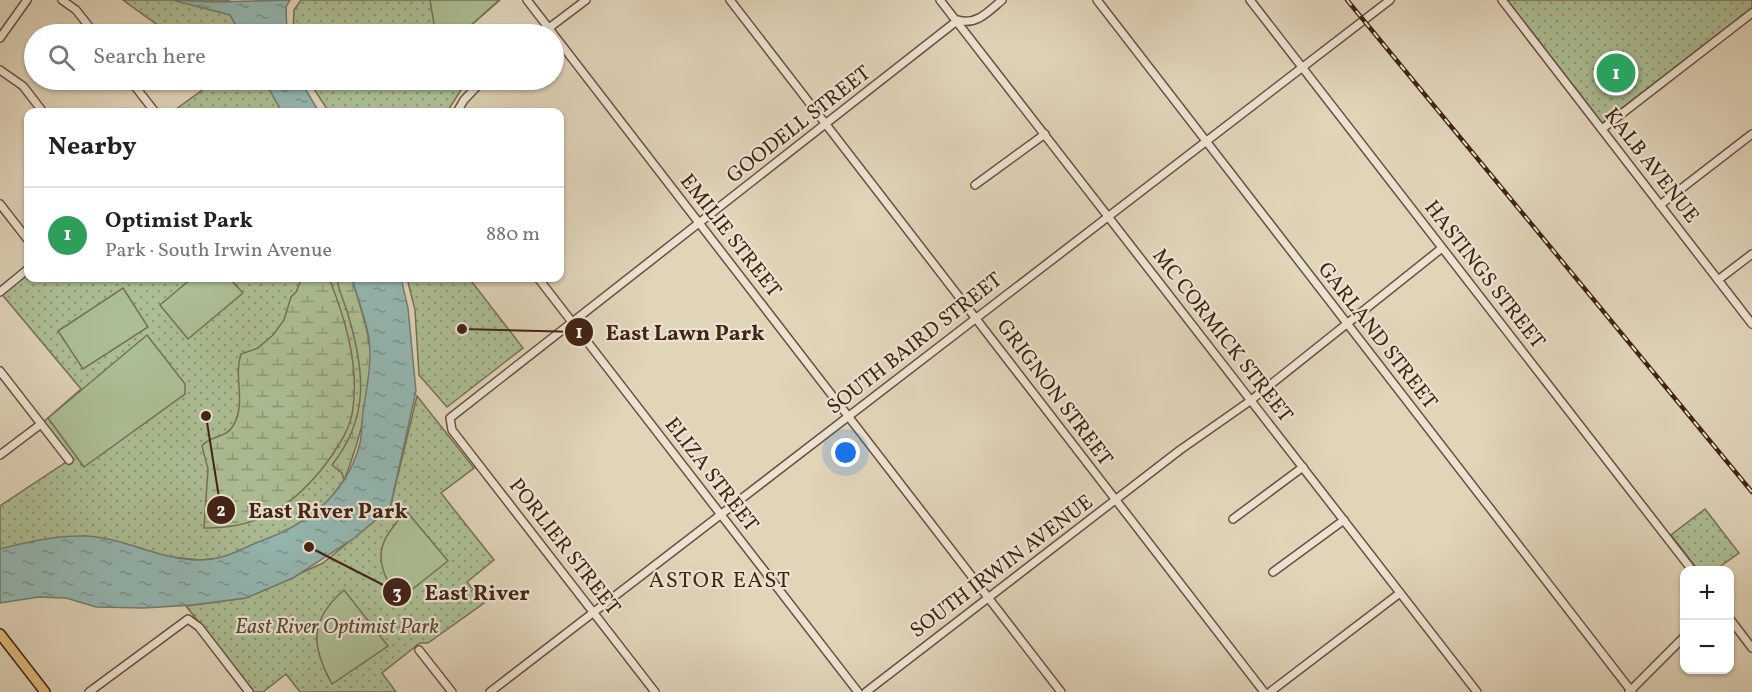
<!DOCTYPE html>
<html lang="en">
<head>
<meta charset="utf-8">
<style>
	:root { --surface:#fff; --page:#f2f2f2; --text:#222; --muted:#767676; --line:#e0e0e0; --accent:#8f2418 }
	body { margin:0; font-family:Vollkorn,serif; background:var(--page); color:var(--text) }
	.controls { position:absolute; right:18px; bottom:18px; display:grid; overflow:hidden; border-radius:12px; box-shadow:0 2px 4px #0004 }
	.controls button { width:54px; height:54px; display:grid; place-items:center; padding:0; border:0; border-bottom:2px solid var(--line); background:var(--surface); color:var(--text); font:30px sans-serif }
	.you { position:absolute; left:846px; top:453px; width:21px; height:21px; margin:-15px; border:4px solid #fff; border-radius:50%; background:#1a73e8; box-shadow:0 0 0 9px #1a73e833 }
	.badge { display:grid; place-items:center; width:39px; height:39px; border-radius:50%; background:var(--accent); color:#fff; font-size:20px; font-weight:700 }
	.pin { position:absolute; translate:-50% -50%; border:3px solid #fff; box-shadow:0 2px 6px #0006 }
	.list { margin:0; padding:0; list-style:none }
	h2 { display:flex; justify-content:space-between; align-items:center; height:78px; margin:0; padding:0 24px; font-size:26px }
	h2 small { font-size:20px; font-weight:400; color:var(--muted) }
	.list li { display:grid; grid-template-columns:39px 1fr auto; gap:18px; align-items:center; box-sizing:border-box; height:96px; padding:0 24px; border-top:2px solid var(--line) }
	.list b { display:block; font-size:22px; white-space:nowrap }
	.list p { margin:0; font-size:20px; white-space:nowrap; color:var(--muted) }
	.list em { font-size:20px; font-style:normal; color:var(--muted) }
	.icon { flex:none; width:33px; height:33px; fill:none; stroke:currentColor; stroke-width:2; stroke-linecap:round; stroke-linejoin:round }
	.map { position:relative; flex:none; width:1752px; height:692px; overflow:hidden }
	.search { position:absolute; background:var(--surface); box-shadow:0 2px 4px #0004; left:24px; top:24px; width:540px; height:66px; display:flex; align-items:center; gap:15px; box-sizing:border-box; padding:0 21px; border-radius:33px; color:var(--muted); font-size:22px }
	.panel { position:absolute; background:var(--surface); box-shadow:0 2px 4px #0004; left:24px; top:108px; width:540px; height:174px; border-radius:12px }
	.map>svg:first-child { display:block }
	.grass { fill:url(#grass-dots); stroke:#777054; stroke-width:1.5 }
	.wetland { fill:url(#wetland-marsh); stroke:#777054; stroke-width:1.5 }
	.garden { fill:#acbe94; stroke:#777054; stroke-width:1.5 }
	.water { fill:url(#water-ripples); stroke:#737c73; stroke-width:1.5 }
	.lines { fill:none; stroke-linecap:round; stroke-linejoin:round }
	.minor-casing { stroke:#6a4f3e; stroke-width:10 }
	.major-casing { stroke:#422315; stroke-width:12 }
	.minor { stroke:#ebe3d2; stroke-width:7 }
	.major { stroke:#e0ba7c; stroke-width:9 }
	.rail-casing { stroke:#422315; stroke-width:4.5 }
	.rail { stroke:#ebe3d2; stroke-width:2; stroke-dasharray:7; stroke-linecap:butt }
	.labels { text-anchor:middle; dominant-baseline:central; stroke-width:4.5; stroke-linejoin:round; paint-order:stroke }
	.street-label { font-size:21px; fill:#422315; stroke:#ebe3d2 }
	.park-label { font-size:21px; font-style:italic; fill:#5c4a35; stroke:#ebe3d2 }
	.neighbourhood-label { font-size:22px; letter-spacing:1.5px; fill:#422315; stroke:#ebe3d2 }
	.leader { fill:none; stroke:#422315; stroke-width:2 }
	.callout-dot { fill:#422315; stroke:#ebe3d2; stroke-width:2 }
	.mark-label { font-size:18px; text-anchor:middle; font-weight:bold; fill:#fff }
	.callout-label { font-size:22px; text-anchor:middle; font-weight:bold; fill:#422315; stroke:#ebe3d2; stroke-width:4.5; stroke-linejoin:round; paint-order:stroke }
</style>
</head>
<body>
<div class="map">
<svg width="1752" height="692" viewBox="0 0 1752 692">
	<defs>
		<pattern id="grass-dots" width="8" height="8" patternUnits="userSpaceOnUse" patternTransform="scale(1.5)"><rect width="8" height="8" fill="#acbe94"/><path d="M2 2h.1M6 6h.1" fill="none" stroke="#8e9a78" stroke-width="1.8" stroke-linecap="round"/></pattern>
		<pattern id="wetland-marsh" width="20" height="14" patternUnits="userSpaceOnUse" patternTransform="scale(1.5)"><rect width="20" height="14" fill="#acbe94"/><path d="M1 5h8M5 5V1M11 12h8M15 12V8" fill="none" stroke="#8e9a78"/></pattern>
		<pattern id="water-ripples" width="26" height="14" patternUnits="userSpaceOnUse" patternTransform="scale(1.5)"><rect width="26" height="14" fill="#94b8b2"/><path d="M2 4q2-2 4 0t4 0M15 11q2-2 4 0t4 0" fill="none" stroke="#7a9590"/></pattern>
	</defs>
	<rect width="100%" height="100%" fill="#e0d4b9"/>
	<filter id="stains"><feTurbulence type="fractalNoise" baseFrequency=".00333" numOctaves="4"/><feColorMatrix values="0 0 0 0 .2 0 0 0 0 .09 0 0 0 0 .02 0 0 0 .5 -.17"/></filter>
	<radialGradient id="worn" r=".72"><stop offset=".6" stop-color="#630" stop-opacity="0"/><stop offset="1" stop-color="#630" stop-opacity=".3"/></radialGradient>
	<g class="grass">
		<polygon points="123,0 229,0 230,15 241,34 170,34"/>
		<polygon points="301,0 500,0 461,34 293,34 294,10"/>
		<polygon points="1507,0 1752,0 1752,9 1602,123"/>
		<polygon points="200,80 264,80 282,112 172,112 205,88"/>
		<polygon points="308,80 464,80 466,82 447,112 329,112"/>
		<polygon points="28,269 28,278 352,278 369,337 371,379 344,480 327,503 310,518 283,533 252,545 226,558 200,560 162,556 140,548 86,536 0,549 0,506 69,460 41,424 81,389 0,292"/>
		<polygon points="407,278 469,278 523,348 447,407 419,375 415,310"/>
		<polygon points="417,396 474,468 441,493 494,560 467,582 484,603 428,643 420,643 382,673 396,692 300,692 286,674 263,692 254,692 186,606 246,598 323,563 390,508"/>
		<polygon points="1705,509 1739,553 1715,570 1698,570 1671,535"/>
	</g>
	<g class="wetland">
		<path d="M302 278H329C345 318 359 364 353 408 351 428 339 445 328 461 295 505 260 529 204 528L208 469 202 446C210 435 225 439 233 426 247 402 233 378 241 354L258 348 273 335 284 320 291 297 296 292Z"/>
		<path d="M337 278H352C357 297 364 316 368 336 377 377 360 442 344 480L342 473 332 465C369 418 365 373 349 318 346 305 338 291 337 278Z"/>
	</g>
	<g class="garden">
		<polygon points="430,0 497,0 498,1 461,34 441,34 434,24"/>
		<polygon points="192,278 229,278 243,293 188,339 160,305"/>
		<polygon points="123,288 148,327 83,369 58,331"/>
		<polygon points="147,335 185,384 185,394 84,467 48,418"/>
		<path d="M408 513 448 561 400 599C383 578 372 554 391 530 396 523 400 516 408 513Z"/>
		<path d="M344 590 388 646 332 684C311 646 309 620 344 590Z"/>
	</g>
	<g class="water">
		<polygon points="172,0 215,2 290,0 286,7 287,34 241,34 230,15"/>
		<polygon points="264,80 300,80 319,112 282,112"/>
		<path d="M352 278H401L408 308 416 391 390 508 353 539 293 578 246 598 192 605 144 608 96 607 66 598 39 597 0 603V549C26 542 59 535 86 536 126 538 161 561 201 560 225 560 240 549 261 541 308 524 347 494 360 443 362 433 362 421 363 411 367 386 372 365 369 339 366 319 357 297 352 278Z"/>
	</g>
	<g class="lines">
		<g class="minor-casing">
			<g id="minor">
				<polyline points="62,0 76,10 95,34"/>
				<polyline points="527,0 1061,692"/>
				<polyline points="730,0 1264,692"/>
				<polyline points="940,0 1477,692"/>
				<polyline points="1097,0 1632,692"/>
				<polyline points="1250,0 1692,570"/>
				<polyline points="1502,0 1752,324"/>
				<polyline points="541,34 586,0"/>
				<polyline points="0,38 27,0"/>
				<polyline points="0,70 23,86 43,112"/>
				<polyline points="130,80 155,112"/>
				<polyline points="457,112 464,100 483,80"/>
				<polyline points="1602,129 1752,13"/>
				<polyline points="975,185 1045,134"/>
				<polyline points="0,204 28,240"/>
				<polyline points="1660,205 1752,134"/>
				<polyline points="538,278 858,692"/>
				<polyline points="1718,280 1752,254"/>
				<polyline points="0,292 28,269"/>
				<polyline points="0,371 69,460"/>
				<polyline points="0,455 41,424"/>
				<polyline points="1233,519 1303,467"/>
				<polyline points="1273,572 1344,520"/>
				<polyline points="1730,619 1752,648"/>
				<polyline points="419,650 452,692"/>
				<polyline points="89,692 188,619 199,627 249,692"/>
				<polyline points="490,692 1390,0"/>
				<path d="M655 692 452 430 450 418 958 20C976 26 989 11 1002 0"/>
				<polyline points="866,692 1180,450 1250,401 1442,248"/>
				<polyline points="1270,692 1400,593"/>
				<polyline points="1629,692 1684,637"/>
			</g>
		</g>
		<g class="major-casing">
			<polyline id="major" points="0,634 45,692"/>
		</g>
		<use href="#minor" class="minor"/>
		<use href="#major" class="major"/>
		<g class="rail-casing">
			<polyline id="rail" points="1347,0 1752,492"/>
		</g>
		<use href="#rail" class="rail"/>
	</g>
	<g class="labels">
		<g class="street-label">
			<text transform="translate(799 125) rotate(-38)">GOODELL STREET</text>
			<text transform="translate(1651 166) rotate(52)">KALB AVENUE</text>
			<text transform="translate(730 236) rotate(52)">EMILIE STREET</text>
			<text transform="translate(1484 275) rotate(52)">HASTINGS STREET</text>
			<text transform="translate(1222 336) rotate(52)">MC CORMICK STREET</text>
			<text transform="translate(1377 336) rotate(52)">GARLAND STREET</text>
			<text transform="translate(915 344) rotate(-38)">SOUTH BAIRD STREET</text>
			<text transform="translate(1054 393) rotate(53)">GRIGNON STREET</text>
			<text transform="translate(711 475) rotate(52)">ELIZA STREET</text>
			<text transform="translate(564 547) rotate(52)">PORLIER STREET</text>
			<text transform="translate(1002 567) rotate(-37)">SOUTH IRWIN AVENUE</text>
		</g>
		<g class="park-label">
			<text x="337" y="627">East River Optimist Park</text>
		</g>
		<g class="neighbourhood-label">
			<text x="720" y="581">ASTOR EAST</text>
		</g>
	</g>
	<path class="leader" d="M462 329L579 332M206 416L221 510M309 547L397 592"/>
	<g class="callout-dot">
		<circle cx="462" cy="329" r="6"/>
		<circle cx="206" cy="416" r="6"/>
		<circle cx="309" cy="547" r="6"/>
		<circle cx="579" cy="332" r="15"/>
		<circle cx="221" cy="510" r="15"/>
		<circle cx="397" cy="592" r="15"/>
	</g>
	<g class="mark-label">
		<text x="579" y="338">1</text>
		<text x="221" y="516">2</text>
		<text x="397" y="599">3</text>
	</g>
	<g class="callout-label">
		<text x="685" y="340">East Lawn Park</text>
		<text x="328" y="518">East River Park</text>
		<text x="477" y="600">East River</text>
	</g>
	<rect width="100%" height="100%" filter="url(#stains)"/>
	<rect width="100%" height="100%" fill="url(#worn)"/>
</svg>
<div class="controls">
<button>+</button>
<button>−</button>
</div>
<div class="you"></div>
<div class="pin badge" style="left:1616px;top:73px;background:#2e9e5b">1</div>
<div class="search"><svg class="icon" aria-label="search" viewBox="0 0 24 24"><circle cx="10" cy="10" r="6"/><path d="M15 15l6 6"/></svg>Search here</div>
<section class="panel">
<h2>Nearby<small></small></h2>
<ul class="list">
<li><span class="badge" style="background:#2e9e5b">1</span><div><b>Optimist Park</b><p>Park · South Irwin Avenue</p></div><em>880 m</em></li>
</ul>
</section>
</div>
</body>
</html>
